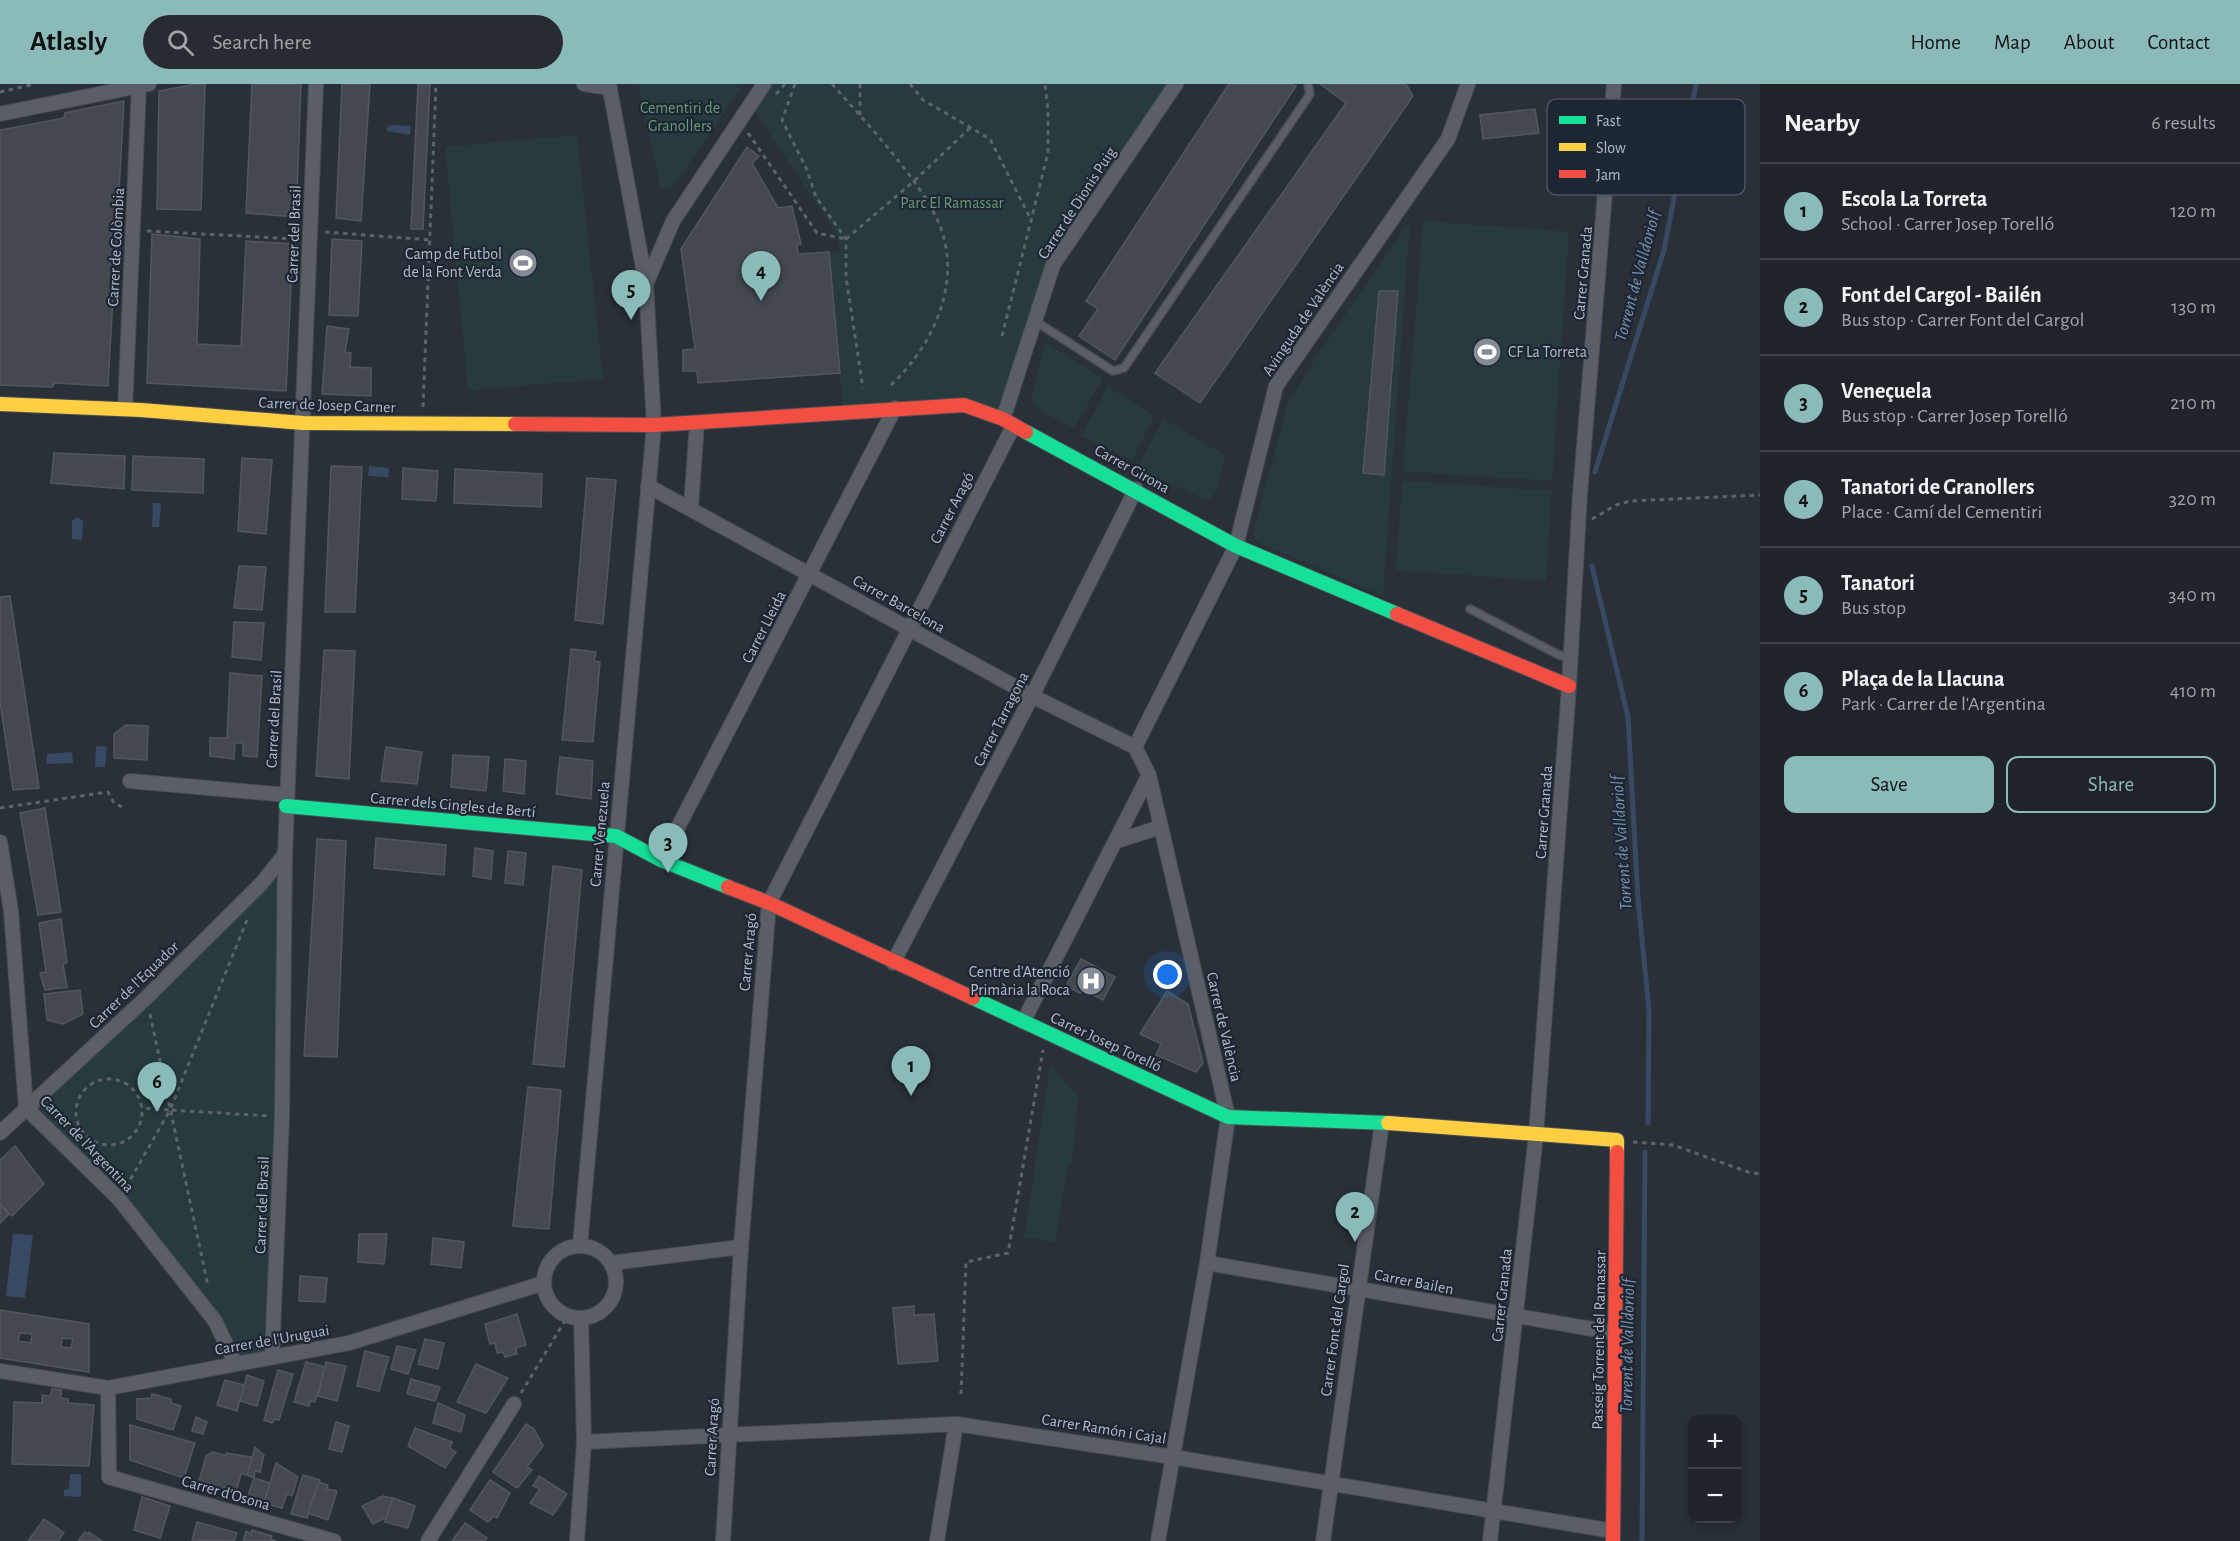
<!DOCTYPE html>
<html lang="en">
<head>
<meta charset="utf-8">
<style>
	:root { --surface:#20242a; --page:#282c32; --text:#f1f3f6; --muted:#a2a4a8; --line:#3d4147; --accent:#8bbbb9 }
	body { margin:0; font-family:"Alegreya Sans",sans-serif; background:var(--page); color:var(--text) }
	.controls { position:absolute; right:18px; bottom:18px; display:grid; overflow:hidden; border-radius:12px; box-shadow:0 3px 9px #0003 }
	.controls button { width:54px; height:54px; display:grid; place-items:center; padding:0; border:0; border-bottom:2px solid var(--line); background:var(--surface); color:var(--text); font:30px sans-serif }
	.you { position:absolute; left:1168px; top:891px; width:21px; height:21px; margin:-15px; border:4px solid #fff; border-radius:50%; background:#1a73e8; box-shadow:0 0 0 9px #1a73e833 }
	.badge { display:grid; place-items:center; width:39px; height:39px; border-radius:50%; background:var(--accent); color:#111; font-size:20px; font-weight:700 }
	.pin { position:absolute; translate:-50% -50px; filter:drop-shadow(0 2px 3px #0008) }
	.pin::after { content:''; position:absolute; top:32px; width:21px; height:18px; background:inherit; clip-path:polygon(0 0,100% 0,50% 100%) }
	.list { margin:0; padding:0; list-style:none }
	h2 { display:flex; justify-content:space-between; align-items:center; height:78px; margin:0; padding:0 24px; font-size:26px }
	h2 small { font-size:20px; font-weight:400; color:var(--muted) }
	.list li { display:grid; grid-template-columns:39px 1fr auto; gap:18px; align-items:center; box-sizing:border-box; height:96px; padding:0 24px; border-top:2px solid var(--line) }
	.list b { display:block; font-size:22px; white-space:nowrap }
	.list p { margin:0; font-size:20px; white-space:nowrap; color:var(--muted) }
	.list em { font-size:20px; font-style:normal; color:var(--muted) }
	.actions { display:flex; gap:12px; padding:18px 24px }
	.actions a { flex:1; padding:14px 0; border:2px solid var(--accent); border-radius:12px; text-align:center; font-size:21px; color:var(--accent) }
	.actions .main { background:var(--accent); color:#111 }
	.icon { flex:none; width:33px; height:33px; fill:none; stroke:currentColor; stroke-width:2; stroke-linecap:round; stroke-linejoin:round }
	.map { position:relative; flex:none; width:1760px; height:1457px; overflow:hidden }
	header { display:flex; align-items:center; gap:36px; box-sizing:border-box; height:84px; padding:0 30px; background:var(--accent); color:#111 }
	header strong { font-size:28px }
	nav { display:flex; gap:33px; margin-inline-start:auto; font-size:21px }
	.search { width:420px; height:54px; background:var(--page); display:flex; align-items:center; gap:15px; box-sizing:border-box; padding:0 21px; border-radius:33px; color:var(--muted); font-size:22px }
	main { display:flex }
	aside { flex:1; background:var(--surface) }
	.map>svg:first-child { display:block }
	.green { fill:#273a3e }
	.water { fill:#384963 }
	.lines { fill:none; stroke-linecap:round; stroke-linejoin:round }
	.stream { stroke:#384963; stroke-width:5 }
	.building { fill:#444950; stroke:#52575f; stroke-width:1.5; fill-rule:evenodd }
	.lane-casing { stroke:#484c53; stroke-width:10 }
	.street-casing { stroke:#484c53; stroke-width:16 }
	.fast-casing { stroke:#484c53; stroke-width:16 }
	.slow-casing { stroke:#484c53; stroke-width:16 }
	.jam-casing { stroke:#484c53; stroke-width:16 }
	.path { stroke:#5d636a; stroke-width:3; stroke-dasharray:4.5 4.5; stroke-linecap:butt }
	.lane { stroke:#5a5e66; stroke-width:7 }
	.street { stroke:#5a5e66; stroke-width:14 }
	.fast { stroke:#16e098; stroke-width:14 }
	.slow { stroke:#ffcf43; stroke-width:14 }
	.jam { stroke:#f24e42; stroke-width:14 }
	.labels { text-anchor:middle; dominant-baseline:central; stroke-width:4.5; stroke-linejoin:round; paint-order:stroke }
	.park-label { font-size:16px; fill:#6b9a76; stroke:#1d2633 }
	.street-label { font-size:16px; fill:#b4bcc9; stroke:#1d2633 }
	.poi-label { font-size:16px; fill:#b4bcc9; stroke:#1d2633; text-anchor:end }
	.water-label { font-size:18px; font-style:italic; fill:#7c92b1; stroke:#1d2633 }
	.key { fill:#1d2633; stroke:#4a5360; stroke-width:1.5 }
	.key-label { font-size:16px; fill:#b4bcc9 }
</style>
</head>
<body>
<header>
<strong>Atlasly</strong>
<div class="search"><svg class="icon" aria-label="search" viewBox="0 0 24 24"><circle cx="10" cy="10" r="6"/><path d="M15 15l6 6"/></svg>Search here</div>
<nav><a>Home</a><a>Map</a><a>About</a><a>Contact</a></nav>
</header>
<main>
<div class="map">
<svg width="1760" height="1457" viewBox="0 0 1760 1457">
	<rect width="100%" height="100%" fill="#2a3038"/>
	<g class="green">
		<polygon points="638,0 744,0 672,104 661,105"/>
		<polygon points="764,0 1176,0 1053,181 1003,335 964,321 843,328 829,168 840,167 836,149 751,22"/>
		<polygon points="577,51 603,295 468,306 445,63"/>
		<polygon points="1410,137 1383,512 1257,458 1253,451 1287,321 1316,273"/>
		<polygon points="1423,137 1569,148 1552,397 1403,387"/>
		<polygon points="1046,259 1103,294 1074,344 1038,326 1031,313"/>
		<polygon points="1108,303 1154,332 1132,376 1081,352"/>
		<polygon points="1163,335 1225,371 1216,408 1210,415 1204,415 1137,384"/>
		<polygon points="1402,397 1552,407 1546,497 1396,486"/>
		<polygon points="285,770 272,1272 235,1279 215,1237 119,1115 26,1024"/>
		<polygon points="1050,982 1078,1012 1072,1079 1068,1079 1055,1158 1024,1153"/>
	</g>
	<g class="water">
		<polygon points="393,41 411,42 410,51 387,47 388,42"/>
		<polygon points="369,382 389,384 388,393 368,392"/>
		<polygon points="153,419 161,419 159,443 152,443"/>
		<polygon points="78,433 83,437 82,456 72,455 72,437"/>
		<polygon points="96,662 107,663 105,683 95,683"/>
		<polygon points="72,668 73,679 46,680 47,670"/>
		<polygon points="13,1150 33,1151 25,1214 6,1212"/>
		<polygon points="70,1390 81,1390 81,1413 64,1412 64,1406 69,1405"/>
	</g>
	<g class="lines">
		<g class="stream">
			<polyline points="1595,388 1664,166 1696,0"/>
			<polyline points="1592,482 1628,633 1638,815 1649,926 1648,1039"/>
			<polyline points="1642,1457 1645,1068"/>
		</g>
	</g>
	<g class="building">
		<polygon points="196,0 205,0 201,126 157,125 159,7"/>
		<polygon points="252,0 301,0 296,133 246,129"/>
		<polygon points="342,0 370,0 361,137 336,134"/>
		<polygon points="418,0 430,0 423,145 411,145"/>
		<polygon points="1229,0 1292,0 1296,2 1115,276 1079,252 1098,225 1086,217"/>
		<polygon points="1320,0 1406,0 1413,12 1200,319 1155,289 1346,19"/>
		<polygon points="124,17 108,302 55,299 52,303 0,301 0,46 64,34 65,29"/>
		<polygon points="1535,25 1539,49 1483,55 1480,31"/>
		<polygon points="747,63 759,72 752,79 778,124 792,122 801,160 797,161 798,170 829,168 840,289 698,299 697,287 683,287 683,266 695,265 681,165"/>
		<polygon points="152,150 200,155 197,260 241,262 246,157 293,160 286,307 147,299"/>
		<polygon points="332,155 362,157 358,232 329,231"/>
		<polygon points="1379,207 1398,207 1384,391 1363,389"/>
		<polygon points="327,242 349,245 345,268 351,269 350,283 371,284 371,312 322,310"/>
		<polygon points="54,369 125,372 124,405 51,399"/>
		<polygon points="133,372 204,375 203,409 132,406"/>
		<polygon points="242,374 272,376 266,450 238,447"/>
		<polygon points="331,382 362,383 355,528 325,528"/>
		<polygon points="403,384 438,387 436,417 402,415"/>
		<polygon points="455,385 542,390 541,423 454,419"/>
		<polygon points="587,394 616,396 603,540 575,536"/>
		<polygon points="239,482 266,483 262,526 234,524"/>
		<polygon points="10,512 39,704 13,706 0,617 0,513"/>
		<polygon points="234,538 264,539 261,576 232,573"/>
		<polygon points="571,565 596,568 594,577 600,578 593,658 562,656"/>
		<polygon points="324,566 355,567 349,695 316,692"/>
		<polygon points="230,589 262,592 257,673 243,672 243,659 235,659 234,675 210,672 210,654 227,654"/>
		<polygon points="126,641 148,642 147,676 114,674 114,650"/>
		<polygon points="386,663 422,668 417,700 381,697"/>
		<polygon points="453,671 489,673 486,707 451,703"/>
		<polygon points="560,673 593,677 591,715 556,710"/>
		<polygon points="505,675 526,677 524,710 503,707"/>
		<polygon points="45,724 61,828 38,831 20,729"/>
		<polygon points="376,754 446,761 444,791 374,784"/>
		<polygon points="317,755 346,757 337,973 304,972"/>
		<polygon points="475,764 493,767 491,795 473,792"/>
		<polygon points="508,767 526,769 523,801 505,799"/>
		<polygon points="553,782 582,786 564,983 533,980"/>
		<polygon points="61,835 67,878 63,880 67,903 45,906 40,889 46,888 39,839"/>
		<polygon points="1081,875 1115,893 1103,916 1082,905 1080,909 1066,902"/>
		<polygon points="80,906 83,930 63,940 47,936 44,910"/>
		<polygon points="1167,907 1188,920 1203,979 1196,988 1156,971 1161,960 1140,950"/>
		<polygon points="528,1003 561,1006 549,1145 513,1142"/>
		<polygon points="15,1062 44,1100 12,1132 0,1120 0,1076"/>
		<polygon points="0,1120 9,1130 0,1139"/>
		<polygon points="359,1150 387,1150 384,1180 358,1178"/>
		<polygon points="433,1154 464,1158 461,1184 431,1180"/>
		<polygon points="300,1192 327,1194 325,1218 299,1217"/>
		<polygon points="914,1222 914,1231 934,1230 938,1277 898,1280 893,1224"/>
		<path d="M0 1226 89 1240V1288L0 1274ZM20 1249 32 1250 31 1259 18 1257ZM62 1254 73 1255 71 1264 61 1263Z"/>
		<polygon points="517,1230 526,1261 516,1264 517,1270 505,1273 503,1268 497,1269 495,1259 490,1260 485,1240"/>
		<polygon points="425,1255 444,1259 438,1285 418,1280"/>
		<polygon points="397,1262 416,1266 408,1290 391,1285"/>
		<polygon points="365,1267 389,1273 379,1307 357,1302"/>
		<polygon points="306,1278 325,1283 315,1318 310,1317 309,1322 294,1318"/>
		<polygon points="326,1278 346,1282 337,1317 318,1312"/>
		<polygon points="476,1280 508,1294 486,1329 457,1318"/>
		<polygon points="278,1286 293,1290 279,1336 275,1335 272,1339 264,1336"/>
		<polygon points="247,1291 264,1297 257,1322 240,1317"/>
		<polygon points="411,1295 440,1303 435,1317 407,1310"/>
		<polygon points="225,1296 244,1301 237,1327 217,1321"/>
		<polygon points="52,1305 61,1306 61,1314 68,1315 68,1319 94,1321 89,1382 12,1380 14,1318 42,1319 42,1311 50,1312"/>
		<polygon points="152,1310 171,1315 171,1319 181,1322 173,1346 137,1335 137,1315 151,1314"/>
		<polygon points="438,1319 465,1331 461,1348 433,1339"/>
		<polygon points="196,1333 207,1338 203,1350 192,1347"/>
		<polygon points="336,1338 349,1342 342,1368 329,1365"/>
		<polygon points="526,1340 534,1345 543,1362 527,1383 532,1386 517,1404 493,1388"/>
		<polygon points="130,1341 195,1359 184,1394 130,1376"/>
		<polygon points="415,1344 452,1358 450,1364 456,1368 445,1384 408,1362"/>
		<polygon points="255,1363 264,1371 260,1388 255,1387 254,1394 247,1391"/>
		<polygon points="213,1368 226,1372 226,1369 252,1373 247,1391 241,1390 236,1408 199,1397 206,1372"/>
		<polygon points="276,1379 298,1393 292,1412 287,1410 282,1424 264,1419"/>
		<polygon points="303,1391 320,1396 307,1434 291,1430"/>
		<polygon points="539,1392 567,1410 553,1431 530,1419 540,1405 533,1402"/>
		<polygon points="254,1394 270,1399 264,1419 247,1414"/>
		<polygon points="490,1396 510,1409 497,1434 494,1432 488,1438 470,1426"/>
		<polygon points="319,1398 328,1401 327,1405 337,1407 328,1436 308,1429"/>
		<polygon points="383,1412 393,1414 387,1433 373,1440 362,1422"/>
		<polygon points="142,1413 170,1422 160,1454 134,1446"/>
		<polygon points="393,1414 415,1422 408,1444 385,1438"/>
		<polygon points="44,1435 64,1449 58,1457 28,1457"/>
		<polygon points="197,1438 237,1449 234,1457 192,1456"/>
		<polygon points="465,1439 487,1454 485,1457 452,1457"/>
		<polygon points="252,1446 272,1452 271,1455 276,1457 243,1457 246,1447 251,1450"/>
		<polygon points="85,1448 88,1450 89,1448 102,1457 78,1457"/>
	</g>
	<g class="lines">
		<g class="lane-casing">
			<g id="lane">
				<polyline points="1035,237 1113,287 1124,284 1310,10 1308,0"/>
				<polyline points="1470,525 1559,571 1570,573"/>
			</g>
		</g>
		<g class="street-casing">
			<g id="street">
				<polyline points="584,0 610,4"/>
				<polyline points="0,30 149,0"/>
				<polyline points="646,200 673,137 764,0"/>
				<polyline points="125,325 139,2"/>
				<polyline points="1003,335 1053,181 1176,0"/>
				<polyline points="648,402 1032,612 1135,663"/>
				<polyline points="691,423 697,339"/>
				<polyline points="1135,663 1149,691 1228,1033 1207,1179 1158,1457"/>
				<polyline points="1135,663 1236,462 1276,302 1448,55 1468,0"/>
				<polyline points="130,697 287,711"/>
				<polyline points="1117,757 1161,743"/>
				<polyline points="0,758 11,827 26,1024 119,1115 215,1237 235,1279"/>
				<polyline points="661,776 895,324"/>
				<polyline points="893,879 1032,612 1136,405"/>
				<polyline points="1023,938 1149,691"/>
				<polyline points="0,1049 146,914 261,800 285,770"/>
				<polyline points="580,1161 654,341 646,200 609,0"/>
				<circle cx="580" cy="1198" r="36"/>
				<polyline points="611,1179 741,1163"/>
				<polyline points="1207,1179 1616,1249"/>
				<polyline points="272,1272 282,1033 285,770 316,0"/>
				<polyline points="0,1287 108,1304 349,1259 544,1199"/>
				<polyline points="108,1304 109,1393 334,1457"/>
				<polyline points="584,1358 956,1340 1173,1373 1613,1447"/>
				<polyline points="428,1457 514,1320"/>
				<polyline points="577,1457 584,1358 581,1234"/>
				<polyline points="723,1457 741,1163 769,819 1014,341"/>
				<polyline points="937,1457 956,1340"/>
				<polyline points="1323,1457 1382,1039"/>
				<polyline points="1490,1457 1536,1051 1569,602 1580,410 1614,0"/>
			</g>
		</g>
		<g class="fast-casing">
			<g id="fast">
				<polyline points="1026,348 1236,462 1397,530"/>
				<polyline points="286,722 616,752 661,776 728,803"/>
				<polyline points="973,914 1228,1033 1388,1039"/>
			</g>
		</g>
		<g class="slow-casing">
			<g id="slow">
				<polyline points="0,320 141,326 303,339 515,340"/>
				<polyline points="1388,1039 1617,1056 1617,1068"/>
			</g>
		</g>
		<g class="jam-casing">
			<g id="jam">
				<polyline points="515,340 654,341 964,321 1003,335 1026,348"/>
				<polyline points="1397,530 1569,602"/>
				<polyline points="728,803 769,819 973,914"/>
				<polyline points="1613,1457 1617,1068"/>
			</g>
		</g>
		<g class="path">
			<polyline points="795,0 782,36 807,86 816,113 846,155 846,193 863,304"/>
			<path d="M832 0C864 36 919 95 938 137 964 196 934 261 890 302"/>
			<polyline points="910,0 923,16 990,55 1030,134"/>
			<polyline points="0,8 35,0"/>
			<polyline points="776,10 785,0"/>
			<polyline points="860,31 860,0"/>
			<polyline points="748,49 817,149 846,155"/>
			<polyline points="147,147 296,155"/>
			<polyline points="325,148 431,156"/>
			<polyline points="846,155 913,98 971,43"/>
			<polyline points="1002,252 1048,69 1048,26 1045,0"/>
			<polyline points="423,323 436,0"/>
			<polyline points="1592,435 1616,421 1630,417 1760,411"/>
			<polyline points="0,724 108,708 114,719 124,724"/>
			<polyline points="247,836 170,1026 269,1032"/>
			<polyline points="150,930 208,1202"/>
			<circle cx="109" cy="1028" r="33"/>
			<polyline points="1633,1058 1673,1061 1748,1088 1760,1090"/>
			<polyline points="126,1103 170,1026 142,1024"/>
			<polyline points="521,1309 566,1235"/>
			<polyline points="961,1310 966,1178 1008,1169 1043,966"/>
		</g>
		<use href="#lane" class="lane"/>
		<use href="#street" class="street"/>
		<use href="#fast" class="fast"/>
		<use href="#slow" class="slow"/>
		<use href="#jam" class="jam"/>
	</g>
	<defs>
		<g id="stadium-disc" transform="scale(1.5)"><circle r="9.5" fill="#848b96" stroke="#1d2633"/><path d="M0-5a6.5 5 0 1 0 0 10a6.5 5 0 1 0 0-10ZM-3.5-1.8h7v3.6h-7Z" fill="#fff"/></g>
		<g id="hospital-disc" transform="scale(1.5)"><circle r="9.5" fill="#848b96" stroke="#1d2633"/><path d="M-5-5h3v3.5h4V-5h3V5h-3V1.5h-4V5h-3Z" fill="#fff"/></g>
	</defs>
	<g fill-rule="evenodd">
		<use href="#stadium-disc" x="523" y="179"/>
		<use href="#stadium-disc" x="1487" y="268"/>
		<use href="#hospital-disc" x="1091" y="897"/>
	</g>
	<g class="labels">
		<g class="park-label">
			<text x="680" y="24">Cementiri de<tspan x="680" dy="18">Granollers</tspan></text>
			<text x="952" y="119">Parc El Ramassar</text>
		</g>
		<g class="street-label">
			<text transform="translate(1077 119) rotate(-57)">Carrer de Dionis Puig</text>
			<text transform="translate(294 150) rotate(-88)">Carrer del Brasil</text>
			<text transform="translate(116 163) rotate(-87)">Carrer de Colòmbia</text>
			<text transform="translate(1583 189) rotate(-85)">Carrer Granada</text>
			<text transform="translate(1303 235) rotate(-56)">Avinguda de València</text>
			<text transform="translate(327 321) rotate(2)">Carrer de Josep Carner</text>
			<text transform="translate(1132 385) rotate(29)">Carrer Girona</text>
			<text transform="translate(952 424) rotate(-63)">Carrer Aragó</text>
			<text transform="translate(899 520) rotate(29)">Carrer Barcelona</text>
			<text transform="translate(764 543) rotate(-63)">Carrer Lleida</text>
			<text transform="translate(274 635) rotate(-87)">Carrer del Brasil</text>
			<text transform="translate(1001 635) rotate(-63)">Carrer Tarragona</text>
			<text transform="translate(453 721) rotate(5)">Carrer dels Cingles de Bertí</text>
			<text transform="translate(1544 728) rotate(-86)">Carrer Granada</text>
			<text transform="translate(600 750) rotate(-85)">Carrer Venezuela</text>
			<text transform="translate(748 868) rotate(-85)">Carrer Aragó</text>
			<text transform="translate(134 901) rotate(-44)">Carrer de l'Equador</text>
			<text transform="translate(1224 943) rotate(77)">Carrer de València</text>
			<text transform="translate(1106 958) rotate(25)">Carrer Josep Torelló</text>
			<text transform="translate(87 1060) rotate(46)">Carrer de l'Argentina</text>
			<text transform="translate(262 1121) rotate(-88)">Carrer del Brasil</text>
			<text transform="translate(1414 1198) rotate(11)">Carrer Bailen</text>
			<text transform="translate(1502 1211) rotate(-84)">Carrer Granada</text>
			<text transform="translate(1335 1246) rotate(-82)">Carrer Font del Cargol</text>
			<text transform="translate(272 1256) rotate(-10)">Carrer de l'Uruguai</text>
			<text transform="translate(1599 1256) rotate(-89)">Passeig Torrent del Ramassar</text>
			<text transform="translate(1104 1345) rotate(9)">Carrer Ramón i Cajal</text>
			<text transform="translate(712 1353) rotate(-87)">Carrer Aragó</text>
			<text transform="translate(226 1409) rotate(16)">Carrer d'Osona</text>
		</g>
		<g class="poi-label">
			<text x="502" y="170">Camp de Futbol<tspan x="502" dy="18">de la Font Verda</tspan></text>
			<text x="1508" y="268" text-anchor="start">CF La Torreta</text>
			<text x="1070" y="888">Centre d'Atenció<tspan x="1070" dy="18">Primària la Roca</tspan></text>
		</g>
		<g class="water-label">
			<text transform="translate(1638 192) rotate(-75)">Torrent de Valldoriolf</text>
			<text transform="translate(1622 759) rotate(-94)">Torrent de Valldoriolf</text>
			<text transform="translate(1628 1262) rotate(-89)">Torrent de Valldoriolf</text>
		</g>
	</g>
	<rect x="1547" y="15" width="198" height="96" rx="9" class="key"/>
	<rect x="1559" y="32" width="27" height="8" fill="#16e098"/>
	<rect x="1559" y="59" width="27" height="8" fill="#ffcf43"/>
	<rect x="1559" y="86" width="27" height="8" fill="#f24e42"/>
	<g class="key-label">
		<text x="1596" y="42">Fast</text>
		<text x="1596" y="69">Slow</text>
		<text x="1596" y="96">Jam</text>
	</g>
</svg>
<div class="controls">
<button>+</button>
<button>−</button>
</div>
<div class="you"></div>
<div class="pin badge" style="left:911px;top:1012px">1</div>
<div class="pin badge" style="left:1355px;top:1158px">2</div>
<div class="pin badge" style="left:668px;top:789px">3</div>
<div class="pin badge" style="left:761px;top:217px">4</div>
<div class="pin badge" style="left:631px;top:236px">5</div>
<div class="pin badge" style="left:157px;top:1028px">6</div>
</div>
<aside>
<h2>Nearby<small>6 results</small></h2>
<ul class="list">
<li><span class="badge">1</span><div><b>Escola La Torreta</b><p>School · Carrer Josep Torelló</p></div><em>120 m</em></li>
<li><span class="badge">2</span><div><b>Font del Cargol - Bailén</b><p>Bus stop · Carrer Font del Cargol</p></div><em>130 m</em></li>
<li><span class="badge">3</span><div><b>Veneçuela</b><p>Bus stop · Carrer Josep Torelló</p></div><em>210 m</em></li>
<li><span class="badge">4</span><div><b>Tanatori de Granollers</b><p>Place · Camí del Cementiri</p></div><em>320 m</em></li>
<li><span class="badge">5</span><div><b>Tanatori</b><p>Bus stop</p></div><em>340 m</em></li>
<li><span class="badge">6</span><div><b>Plaça de la Llacuna</b><p>Park · Carrer de l'Argentina</p></div><em>410 m</em></li>
</ul>
<div class="actions"><a class="main">Save</a><a>Share</a></div>
</aside>
</main>
</body>
</html>
